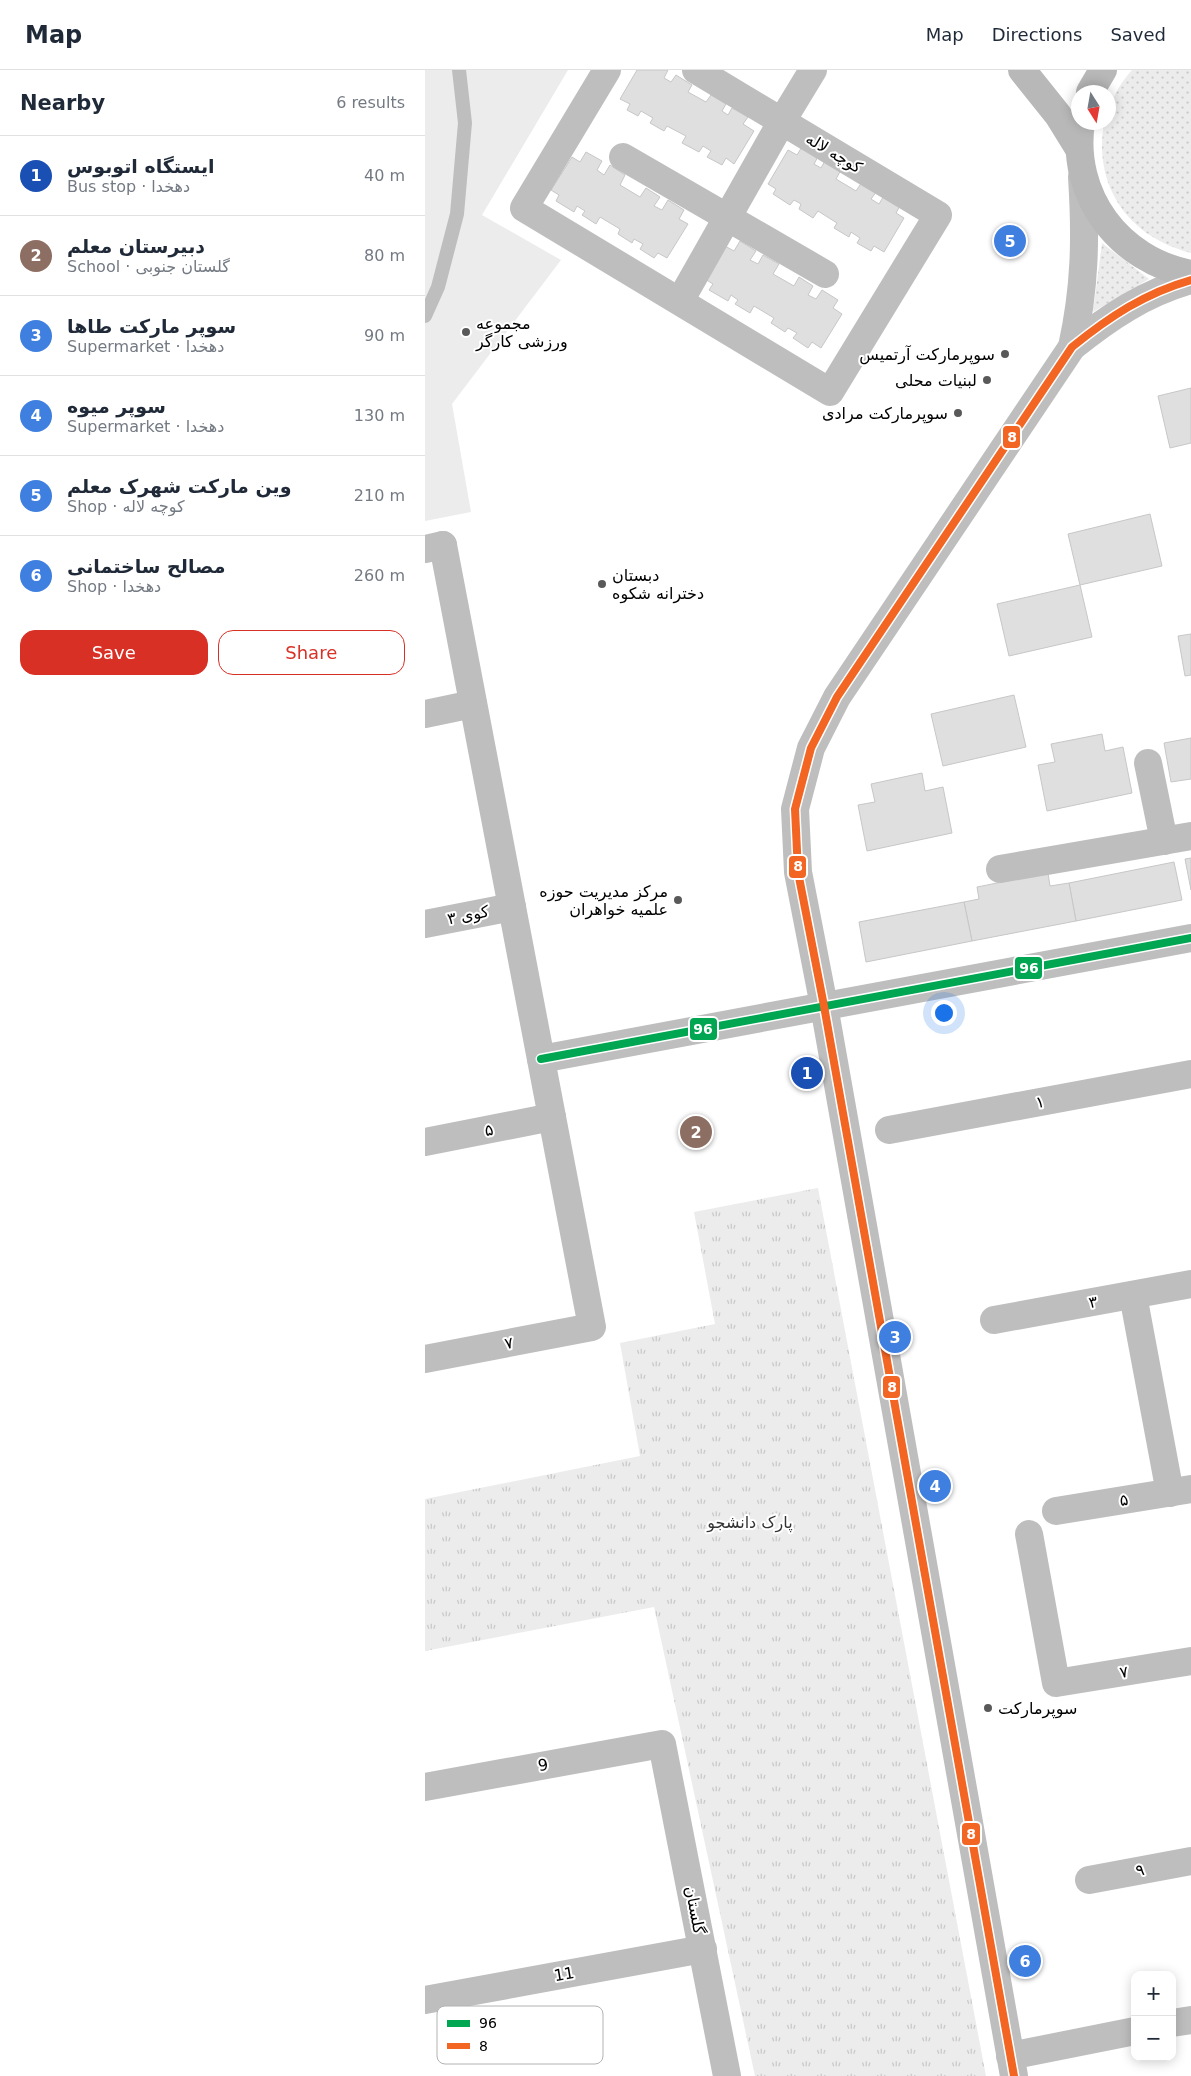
<!DOCTYPE html>
<html lang="en">
<head>
<meta charset="utf-8">
<style>
	:root { --surface:#fff; --page:#f6f6f7; --text:#1f2937; --muted:#747a83; --line:#e0e1e3; --accent:#d93025 }
	body { margin:0; font-family:"DejaVu Sans","Noto Sans Arabic",sans-serif; background:var(--page); color:var(--text) }
	.controls { position:absolute; right:15px; bottom:15px; display:grid; overflow:hidden; border-radius:10px; box-shadow:0 2px 12px #0003 }
	.controls button { width:45px; height:45px; display:grid; place-items:center; padding:0; border:0; border-bottom:1px solid var(--line); background:var(--surface); color:var(--text); font:25px sans-serif }
	.compass { position:absolute; left:646px; top:15px; width:45px; height:45px; border-radius:50%; background:var(--surface); box-shadow:0 2px 12px #0003; rotate:169deg }
	.you { position:absolute; left:518px; top:942px; width:18px; height:18px; margin:-12px; border:4px solid #fff; border-radius:50%; background:#1a73e8; box-shadow:0 0 0 8px #1a73e833 }
	.badge { display:grid; place-items:center; width:32px; height:32px; border-radius:50%; background:var(--accent); color:#fff; font-size:16px; font-weight:700 }
	.pin { position:absolute; translate:-50% -50%; border:2px solid #fff; box-shadow:0 1px 5px #0006 }
	.list { margin:0; padding:0; list-style:none }
	h2 { display:flex; justify-content:space-between; align-items:center; height:65px; margin:0; padding:0 20px; font-size:21px }
	h2 small { font-size:16px; font-weight:400; color:var(--muted) }
	.list li { display:grid; grid-template-columns:32px 1fr auto; gap:15px; align-items:center; box-sizing:border-box; height:80px; padding:0 20px; border-top:1px solid var(--line) }
	.list b { display:block; font-size:19px; white-space:nowrap }
	.list p { margin:0; font-size:16px; white-space:nowrap; color:var(--muted) }
	.list em { font-size:16px; font-style:normal; color:var(--muted) }
	.actions { display:flex; gap:10px; padding:15px 20px }
	.actions a { flex:1; padding:11px 0; border:1px solid var(--accent); border-radius:15px; text-align:center; font-size:18px; color:var(--accent) }
	.actions .main { background:var(--accent); color:#fff }
	.map { position:relative; flex:none; width:766px; height:2006px; overflow:hidden }
	header { display:flex; align-items:center; gap:30px; box-sizing:border-box; height:70px; padding:0 25px; background:var(--surface); border-bottom:1px solid var(--line) }
	header strong { font-size:24px }
	nav { display:flex; gap:28px; margin-inline-start:auto; font-size:18px }
	main { display:flex }
	aside { flex:1; background:var(--surface) }
	.map>svg:first-child { display:block }
	.grass { fill:url(#grass-dots) }
	.park { fill:url(#park-tufts) }
	.garden { fill:#ececec }
	.building { fill:#dfdfdf; stroke:#c7c7c7 }
	.lines { fill:none; stroke-linecap:round; stroke-linejoin:round }
	.service { stroke:#bebebe; stroke-width:14 }
	.minor { stroke:#bebebe; stroke-width:28 }
	.tertiary { stroke:#bebebe; stroke-width:28 }
	.secondary { stroke:#b8b8b8; stroke-width:28 }
	.bus-1-casing { stroke:#fff; stroke-width:11 }
	.bus-2-casing { stroke:#fff; stroke-width:11 }
	.bus-1 { stroke:#00a651; stroke-width:8 }
	.bus-2 { stroke:#f26522; stroke-width:8 }
	.poi-dot { fill:#595959; stroke:#fff; stroke-width:2 }
	.labels { text-anchor:middle; dominant-baseline:central; stroke-width:4; stroke-linejoin:round; paint-order:stroke }
	.street-label { font-size:16px; fill:#000; stroke:#fff }
	.poi-label { font-size:16px; fill:#000; stroke:#fff; text-anchor:end }
	.park-label { font-size:16px; fill:#333; stroke:#fff }
	.key { fill:#fff; stroke:#b2b2b2; stroke-width:1 }
	.key-label { font-size:14px; fill:#000 }
	.line-badge { stroke:#fff; stroke-width:2 }
	.badge-label { font-size:14px; text-anchor:middle; font-weight:bold; fill:#fff }
</style>
</head>
<body>
<header>
<strong>Map</strong>
<nav><a>Map</a><a>Directions</a><a>Saved</a></nav>
</header>
<main>
<aside>
<h2>Nearby<small>6 results</small></h2>
<ul class="list">
<li><span class="badge" style="background:#1a4fb4">1</span><div><b>ایستگاه اتوبوس</b><p>Bus stop · دهخدا</p></div><em>40 m</em></li>
<li><span class="badge" style="background:#8d6e63">2</span><div><b>دبیرستان معلم</b><p>School · گلستان جنوبی</p></div><em>80 m</em></li>
<li><span class="badge" style="background:#3f7fe0">3</span><div><b>سوپر مارکت طاها</b><p>Supermarket · دهخدا</p></div><em>90 m</em></li>
<li><span class="badge" style="background:#3f7fe0">4</span><div><b>سوپر میوه</b><p>Supermarket · دهخدا</p></div><em>130 m</em></li>
<li><span class="badge" style="background:#3f7fe0">5</span><div><b>وین مارکت شهرک معلم</b><p>Shop · کوچه لاله</p></div><em>210 m</em></li>
<li><span class="badge" style="background:#3f7fe0">6</span><div><b>مصالح ساختمانی</b><p>Shop · دهخدا</p></div><em>260 m</em></li>
</ul>
<div class="actions"><a class="main">Save</a><a>Share</a></div>
</aside>
<div class="map">
<svg width="766" height="2006" viewBox="0 0 766 2006">
	<defs>
		<pattern id="grass-dots" width="8" height="8" patternUnits="userSpaceOnUse" patternTransform="scale(1.25)"><rect width="8" height="8" fill="#ececec"/><path d="M2 2h.1M6 6h.1" fill="none" stroke="#c9c9c9" stroke-width="1.8" stroke-linecap="round"/></pattern>
		<pattern id="park-tufts" width="24" height="20" patternUnits="userSpaceOnUse" patternTransform="scale(1.25)"><rect width="24" height="20" fill="#ececec"/><path d="M3 7l-1-3M5 7V3M7 7l1-3M15 17l-1-3M17 17v-4M19 17l1-3" fill="none" stroke="#c9c9c9"/></pattern>
	</defs>
	<rect width="100%" height="100%" fill="#fff"/>
	<g class="grass">
		<path d="M707 0H766V183C704 167 668 117 679 53L684 52C684 31 693 16 707 0Z"/>
		<polygon points="677,173 724,209 668,242"/>
	</g>
	<polygon class="park" points="393,1118 561,2006 330,2006 229,1537 0,1581 0,1429 215,1386 195,1273 290,1254 269,1142"/>
	<polygon class="garden" points="0,0 143,0 57,145 136,190 27,334 46,442 0,451"/>
	<g class="building">
		<polygon points="212,0 243,0 239,8 246,12 251,5 267,15 263,22 281,32 286,25 301,34 297,41 303,45 307,38 323,47 318,54 329,61 309,94 301,88 297,95 282,87 286,81 278,76 274,82 257,73 261,66 242,56 239,61 225,53 228,48 216,41 213,46 202,40 205,34 195,29"/>
		<polygon points="378,75 394,85 389,94 396,98 401,89 417,98 411,109 431,121 437,112 452,121 446,129 454,134 460,124 476,134 471,143 479,148 459,182 449,176 446,181 432,173 435,168 426,162 424,167 409,158 412,153 393,141 388,148 374,139 376,134 369,130 365,135 348,124 351,119 343,114 363,80 372,85"/>
		<polygon points="161,82 177,91 172,100 179,105 185,95 200,105 195,115 215,127 221,118 235,127 229,136 237,140 243,130 259,140 254,149 263,154 242,188 233,183 229,188 215,179 218,174 209,169 207,173 193,164 195,159 175,147 171,154 157,145 160,141 152,136 149,142 131,131 134,125 126,120 147,87 155,92"/>
		<polygon points="315,171 331,181 325,190 333,194 338,185 354,194 348,204 369,216 374,207 388,216 383,225 391,229 397,220 413,230 408,238 417,244 396,278 387,272 383,278 368,268 372,263 363,258 360,262 346,253 349,248 329,236 325,243 310,234 313,230 306,225 303,231 284,220 288,214 280,209 300,176 309,181"/>
		<polygon points="766,318 766,373 745,378 733,326"/>
		<polygon points="725,444 737,496 655,515 643,464"/>
		<polygon points="655,515 667,567 584,586 572,534"/>
		<polygon points="766,564 766,605 760,606 753,566"/>
		<polygon points="589,625 601,677 518,696 506,644"/>
		<polygon points="677,664 680,681 698,677 707,723 622,741 613,695 630,692 626,674"/>
		<polygon points="766,668 766,709 746,712 739,673"/>
		<polygon points="497,703 500,721 518,717 527,763 442,781 433,735 450,732 446,714"/>
		<polygon points="766,788 766,820 760,789"/>
		<polygon points="749,792 757,830 651,851 644,813"/>
		<polygon points="623,803 625,816 644,813 651,851 547,871 539,832 554,829 552,817"/>
		<polygon points="539,832 547,871 441,892 434,852"/>
	</g>
	<g class="lines">
		<polyline class="service" points="0,246 13,217 32,144 40,53 34,0"/>
		<g class="minor">
			<polyline points="182,0 99,138 405,322 513,145 271,0"/>
			<polyline points="198,87 400,204"/>
			<polyline points="255,231 357,51 388,0"/>
			<polyline points="0,644 48,634"/>
			<polyline points="723,693 739,771"/>
			<polyline points="575,799 766,766"/>
			<polyline points="0,854 87,837"/>
			<polyline points="116,989 766,868"/>
			<polyline points="464,1060 766,1004"/>
			<polyline points="0,1072 127,1047"/>
			<polyline points="708,1225 745,1423"/>
			<polyline points="569,1250 766,1214"/>
			<polyline points="0,1289 167,1257 18,475"/>
			<polyline points="631,1441 766,1419"/>
			<polyline points="604,1464 631,1613 766,1591"/>
			<polyline points="0,1717 237,1674 302,2006"/>
			<polyline points="664,1810 766,1791"/>
			<polyline points="0,1930 278,1879"/>
			<polyline points="747,1953 766,1950"/>
			<polyline points="585,1986 710,1961"/>
		</g>
		<g class="tertiary">
			<path d="M647 277C660 218 661 168 657 107"/>
			<polyline points="0,479 18,475"/>
			<path d="M589 2006 399 936 373 802 370 739 386 678 412 627 647 277C684 247 720 223 766 210"/>
		</g>
		<g class="secondary">
			<polyline points="597,0 633,45 654,79"/>
			<polyline points="665,22 678,0"/>
			<path d="M656 52C645 126 694 190 766 204"/>
		</g>
		<g class="bus-1-casing">
			<polyline id="bus-1" points="116,989 766,868"/>
		</g>
		<g class="bus-2-casing">
			<path id="bus-2" d="M589 2006 399 936 373 802 370 739 386 678 412 627 647 277C684 247 720 223 766 210"/>
		</g>
		<use href="#bus-1" class="bus-1"/>
		<use href="#bus-2" class="bus-2"/>
	</g>
	<g class="poi-dot">
		<circle cx="41" cy="262" r="5"/>
		<circle cx="580" cy="284" r="5"/>
		<circle cx="562" cy="310" r="5"/>
		<circle cx="533" cy="343" r="5"/>
		<circle cx="177" cy="514" r="5"/>
		<circle cx="253" cy="830" r="5"/>
		<circle cx="563" cy="1638" r="5"/>
	</g>
	<g class="labels">
		<g class="street-label">
			<text transform="translate(409 83) rotate(31)">کوچه لاله</text>
			<text transform="translate(43 845) rotate(-11)">کوی ۳</text>
			<text transform="translate(615 1032) rotate(-10)">۱</text>
			<text transform="translate(64 1060) rotate(-11)">۵</text>
			<text transform="translate(668 1232) rotate(-10)">۳</text>
			<text transform="translate(84 1273) rotate(-11)">۷</text>
			<text transform="translate(699 1430) rotate(-9)">۵</text>
			<text transform="translate(699 1602) rotate(-9)">۷</text>
			<text transform="translate(118 1695) rotate(-10)">9</text>
			<text transform="translate(715 1800) rotate(-11)">۹</text>
			<text transform="translate(270 1840) rotate(79)">گلستان</text>
			<text transform="translate(139 1904) rotate(-10)">11</text>
		</g>
		<g class="poi-label">
			<text x="51" y="253" text-anchor="start">مجموعه<tspan x="51" dy="18">ورزشی کارگر</tspan></text>
			<text x="570" y="284">سوپرمارکت آرتمیس</text>
			<text x="552" y="310">لبنیات محلی</text>
			<text x="523" y="343">سوپرمارکت مرادی</text>
			<text x="187" y="505" text-anchor="start">دبستان<tspan x="187" dy="18">دخترانه شکوه</tspan></text>
			<text x="243" y="821">مرکز مدیریت حوزه<tspan x="243" dy="18">علمیه خواهران</tspan></text>
			<text x="573" y="1638" text-anchor="start">سوپرمارکت</text>
		</g>
		<g class="park-label">
			<text x="325" y="1452">پارک دانشجو</text>
		</g>
	</g>
	<rect x="12" y="1936" width="166" height="58" rx="8" class="key"/>
	<rect x="22" y="1950" width="23" height="7" fill="#00a651"/>
	<rect x="22" y="1973" width="23" height="6" fill="#f26522"/>
	<g class="key-label">
		<text x="54" y="1958">96</text>
		<text x="54" y="1981">8</text>
	</g>
	<g class="line-badge">
		<rect x="577" y="355" width="19" height="24" rx="5" fill="#f26522"/>
		<rect x="363" y="785" width="19" height="24" rx="5" fill="#f26522"/>
		<rect x="589" y="886" width="29" height="24" rx="5" fill="#00a651"/>
		<rect x="264" y="947" width="29" height="24" rx="5" fill="#00a651"/>
		<rect x="457" y="1305" width="19" height="24" rx="5" fill="#f26522"/>
		<rect x="536" y="1752" width="20" height="24" rx="5" fill="#f26522"/>
	</g>
	<g class="badge-label">
		<text x="587" y="372">8</text>
		<text x="373" y="801">8</text>
		<text x="604" y="903">96</text>
		<text x="278" y="964">96</text>
		<text x="467" y="1322">8</text>
		<text x="546" y="1769">8</text>
	</g>
</svg>
<div class="controls">
<button>+</button>
<button>−</button>
</div>
<svg class="compass" viewBox="-18 -18 36 36"><path d="M0-13l5 13h-10z" fill="#e53935"/><path d="M0 13l5-13h-10z" fill="#747a83"/></svg>
<div class="you"></div>
<div class="pin badge" style="left:382px;top:1003px;background:#1a4fb4">1</div>
<div class="pin badge" style="left:271px;top:1062px;background:#8d6e63">2</div>
<div class="pin badge" style="left:470px;top:1267px;background:#3f7fe0">3</div>
<div class="pin badge" style="left:510px;top:1416px;background:#3f7fe0">4</div>
<div class="pin badge" style="left:585px;top:171px;background:#3f7fe0">5</div>
<div class="pin badge" style="left:600px;top:1891px;background:#3f7fe0">6</div>
</div>
</main>
</body>
</html>
